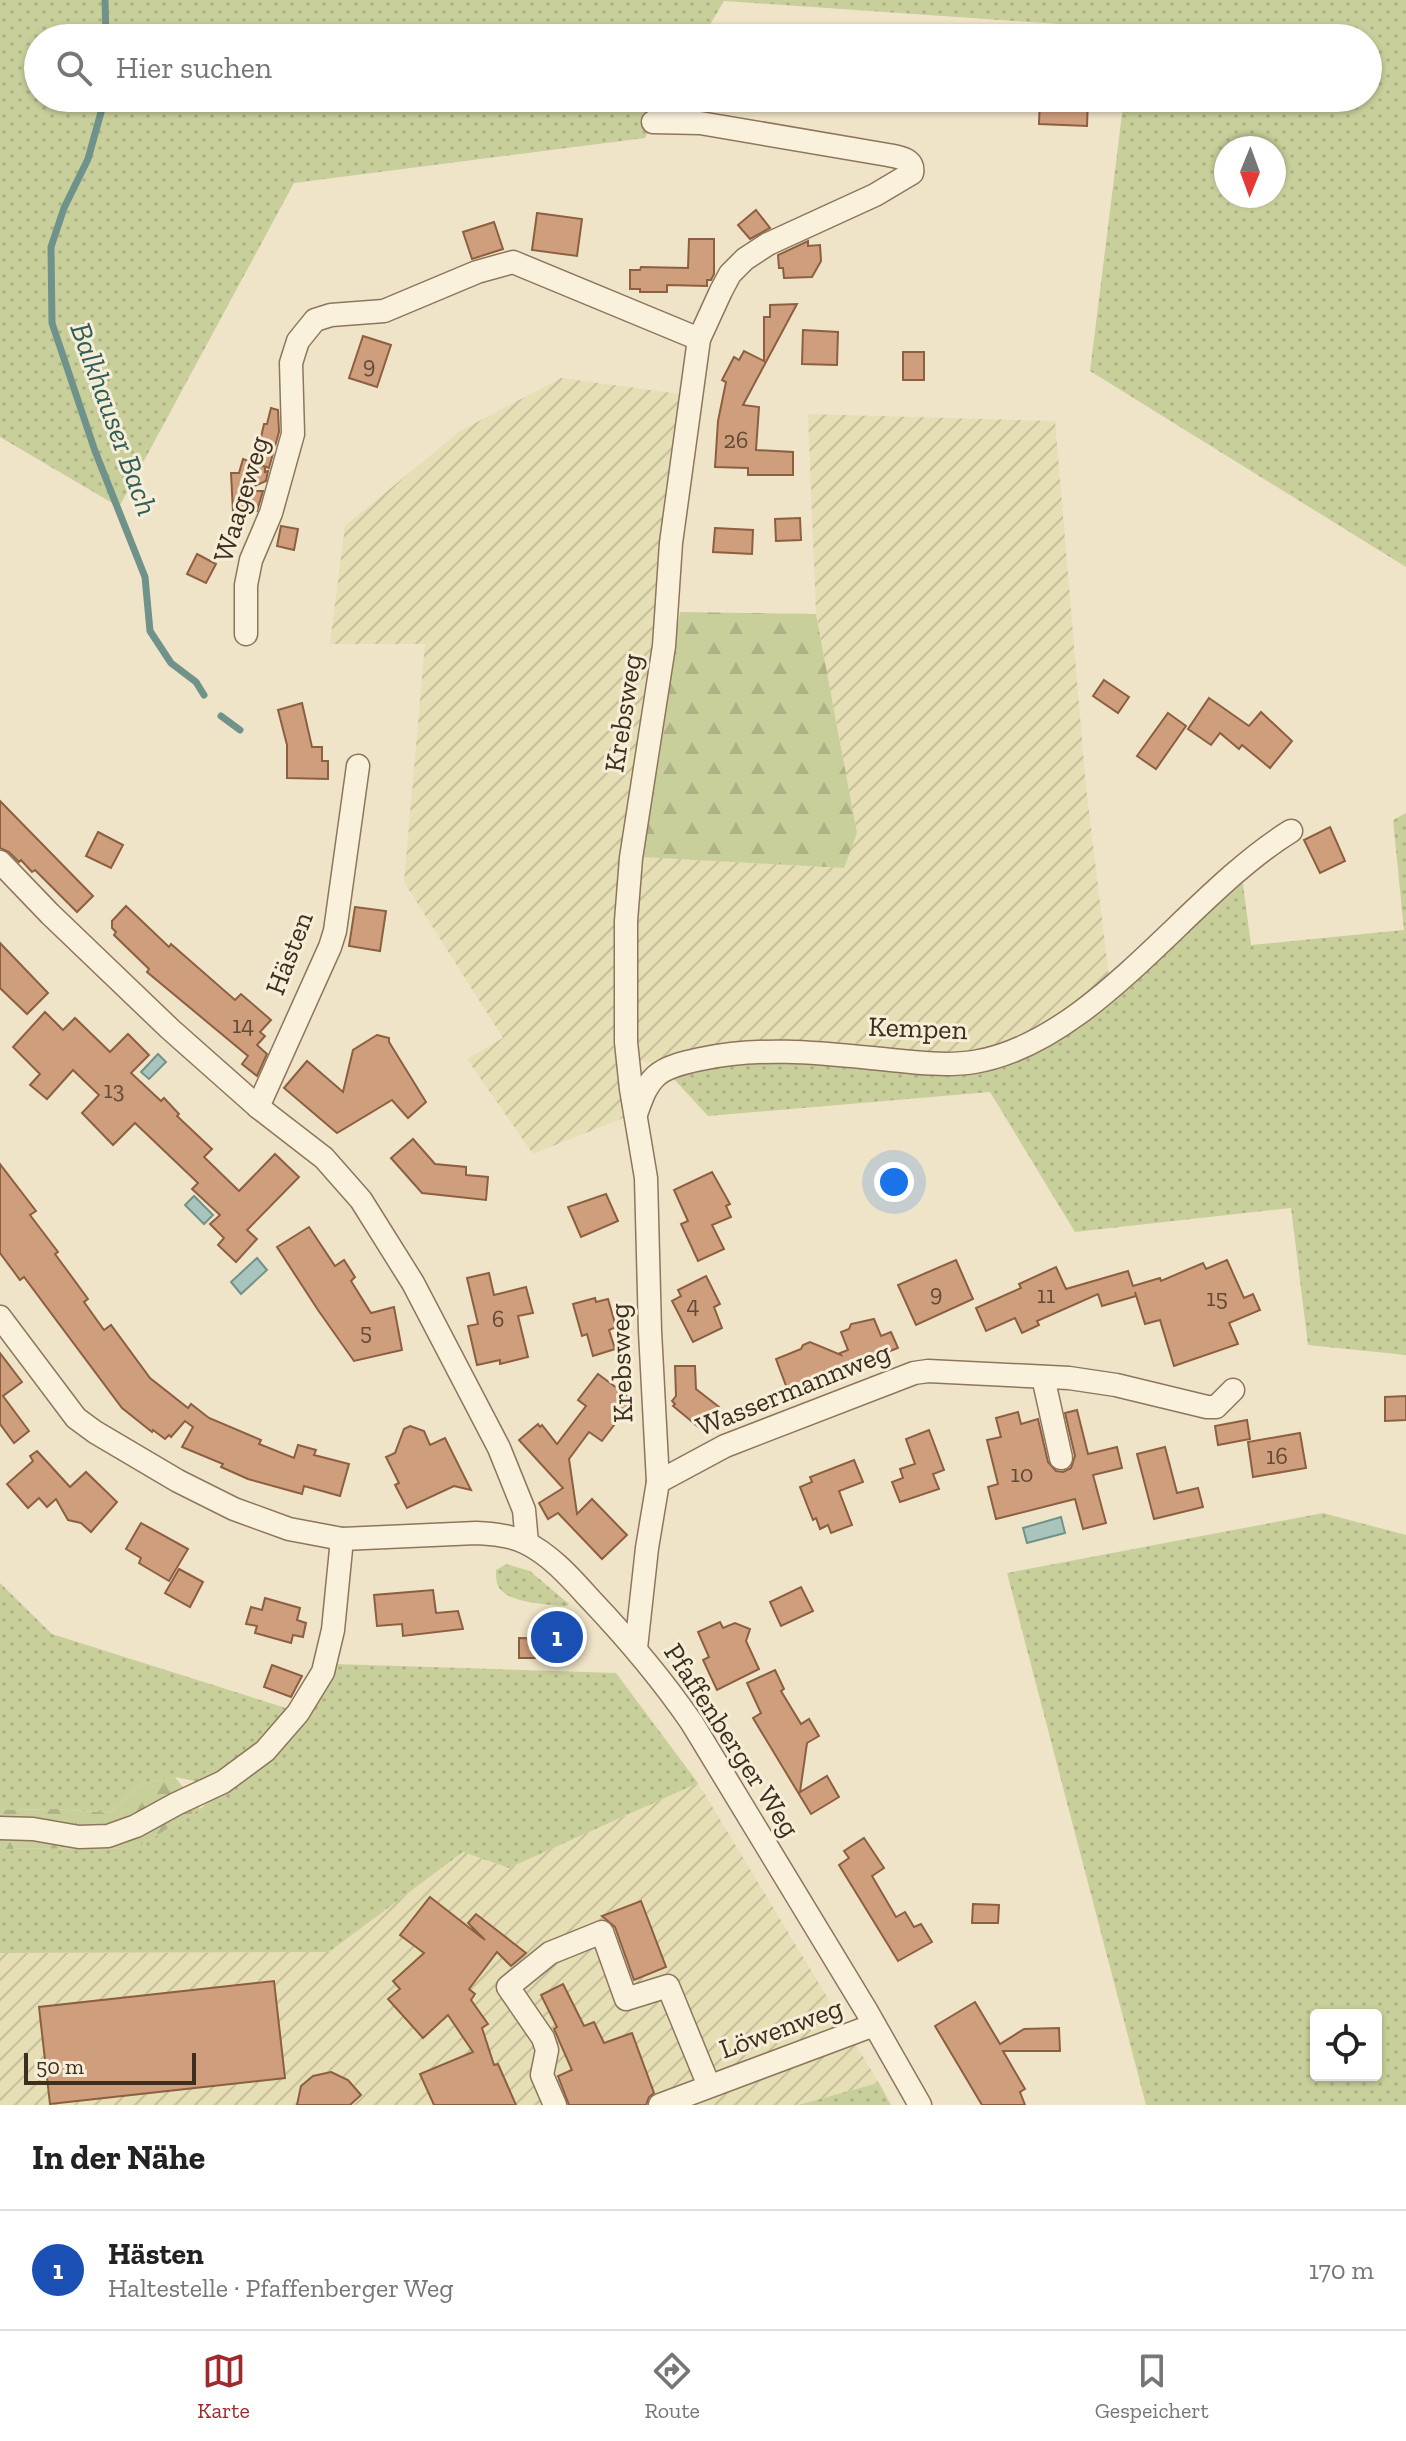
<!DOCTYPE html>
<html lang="de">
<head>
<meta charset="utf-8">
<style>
	:root { --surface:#fff; --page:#f2f2f2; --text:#222; --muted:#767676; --line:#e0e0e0; --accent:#9e2a2b }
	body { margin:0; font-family:"Zilla Slab",serif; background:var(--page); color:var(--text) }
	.controls { position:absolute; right:24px; bottom:24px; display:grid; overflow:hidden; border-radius:8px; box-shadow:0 2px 6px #0004 }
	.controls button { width:72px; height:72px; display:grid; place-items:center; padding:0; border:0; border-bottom:2px solid var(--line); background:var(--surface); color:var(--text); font:40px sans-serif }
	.compass { position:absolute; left:1214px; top:136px; width:72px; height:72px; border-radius:50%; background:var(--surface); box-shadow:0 2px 6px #0004; rotate:181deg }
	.scale { position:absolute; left:24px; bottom:20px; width:172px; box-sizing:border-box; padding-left:8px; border:4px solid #3d2e20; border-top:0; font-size:22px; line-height:28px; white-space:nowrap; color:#3d2e20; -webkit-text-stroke:6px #f7eed8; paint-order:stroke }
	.you { position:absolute; left:894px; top:1182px; width:28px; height:28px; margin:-20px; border:6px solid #fff; border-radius:50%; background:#1a73e8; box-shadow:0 0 0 12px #1a73e833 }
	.badge { display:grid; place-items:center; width:52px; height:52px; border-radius:50%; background:var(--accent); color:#fff; font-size:26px; font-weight:700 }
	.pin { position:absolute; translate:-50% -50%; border:4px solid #fff; box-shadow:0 2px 8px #0006 }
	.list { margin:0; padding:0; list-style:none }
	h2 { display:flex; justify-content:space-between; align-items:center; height:104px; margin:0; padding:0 32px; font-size:34px }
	h2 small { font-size:26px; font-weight:400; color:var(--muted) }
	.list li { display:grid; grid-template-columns:52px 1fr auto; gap:24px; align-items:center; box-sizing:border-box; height:120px; padding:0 32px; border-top:2px solid var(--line) }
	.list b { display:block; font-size:30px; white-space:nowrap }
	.list p { margin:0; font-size:26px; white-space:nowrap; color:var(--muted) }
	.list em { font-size:26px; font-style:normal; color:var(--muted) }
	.icon { flex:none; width:44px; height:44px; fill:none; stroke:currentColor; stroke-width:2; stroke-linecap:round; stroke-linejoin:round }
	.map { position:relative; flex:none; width:1406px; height:2105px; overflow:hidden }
	.search { position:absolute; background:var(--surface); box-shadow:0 2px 6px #0004; left:24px; right:24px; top:24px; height:88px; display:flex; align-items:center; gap:20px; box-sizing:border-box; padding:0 28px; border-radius:44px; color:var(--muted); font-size:30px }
	.sheet { height:224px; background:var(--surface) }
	nav { display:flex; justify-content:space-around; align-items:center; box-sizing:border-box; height:112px; border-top:2px solid var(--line); background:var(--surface); font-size:22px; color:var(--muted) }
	nav a { display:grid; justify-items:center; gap:4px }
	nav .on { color:var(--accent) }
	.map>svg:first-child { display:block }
	.farmland { fill:url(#farmland-furrows) }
	.green { fill:url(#green-dots); fill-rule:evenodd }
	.forest { fill:url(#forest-firs) }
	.water { fill:#a9c4bc; stroke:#6f938a; stroke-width:2 }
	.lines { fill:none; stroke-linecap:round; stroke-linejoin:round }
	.stream { stroke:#6f938a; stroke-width:7 }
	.building { fill:#cf9f7d; stroke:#8d5f41; stroke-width:2 }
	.minor-casing { stroke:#8d765c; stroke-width:25 }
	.minor { stroke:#faf1dc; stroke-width:22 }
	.labels { text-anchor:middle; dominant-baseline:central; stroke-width:6; stroke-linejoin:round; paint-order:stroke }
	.number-label { font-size:24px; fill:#624a37 }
	.street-label { font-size:28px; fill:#3d2e20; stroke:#f7eed8 }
	.water-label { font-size:30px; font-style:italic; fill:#2f5d5a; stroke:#f7eed8 }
</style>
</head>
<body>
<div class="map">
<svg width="1406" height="2105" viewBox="0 0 1406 2105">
	<defs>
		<pattern id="farmland-furrows" width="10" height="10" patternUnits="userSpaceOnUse" patternTransform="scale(2)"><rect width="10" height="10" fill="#e6deb5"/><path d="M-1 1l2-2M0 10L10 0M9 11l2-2" fill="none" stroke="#c6bf9b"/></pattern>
		<pattern id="green-dots" width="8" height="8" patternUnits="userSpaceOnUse" patternTransform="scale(2)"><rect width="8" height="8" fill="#c9cf9b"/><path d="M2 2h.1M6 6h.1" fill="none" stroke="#aeb285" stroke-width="1.8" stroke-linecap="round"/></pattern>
		<pattern id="forest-firs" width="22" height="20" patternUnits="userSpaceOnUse" patternTransform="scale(2)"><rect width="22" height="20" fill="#c9cf9b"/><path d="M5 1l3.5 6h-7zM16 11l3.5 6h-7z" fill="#aeb285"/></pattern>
	</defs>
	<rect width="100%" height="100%" fill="#f0e4c8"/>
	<g class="farmland">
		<polygon points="561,378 680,394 663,549 660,623 643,726 628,1116 533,1154 467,1059 503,1038 404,882 425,644 330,644 345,526 460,431"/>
		<polygon points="808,414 1055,421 1086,787 1109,977 1036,1033 986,1052 935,1056 696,1049 647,1063 637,1059 633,927 641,857 843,868 857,833 816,614"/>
		<polygon points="698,1783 879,2083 798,2105 0,2105 0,1953 329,1952 463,1852 509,1868"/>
	</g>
	<g class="green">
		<path d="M0 0H1406V567L1090 371 1124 98H1368V38H1132V29L724 1 702 38H38V98H668L645 138 294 183 119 507 0 437ZM1226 148H1274V196H1226Z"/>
		<polygon points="1406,813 1406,1355 1308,1345 1291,1208 1075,1232 990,1092 708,1116 672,1077 716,1065 767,1056 1000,1064 1079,1029 1129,978 1242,877 1251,945 1404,930 1393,820"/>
		<path d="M1323 1513 1406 1535V2105H1146L1007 1573ZM1316 2015H1376V2075H1316Z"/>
		<path d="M506 1564 530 1571 569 1604 567 1606C551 1605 510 1603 500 1589 496 1584 496 1577 496 1570Z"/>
		<polygon points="0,1583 52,1634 292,1710 249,1754 204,1783 175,1777 141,1784 110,1813 56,1809 13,1810 0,1809"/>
		<polygon points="335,1664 616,1673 698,1783 509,1868 463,1852 329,1952 0,1953 0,1849 136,1848 200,1809 299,1728"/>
		<polygon points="879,2083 891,2105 798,2105 878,2083"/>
	</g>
	<g class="forest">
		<polygon points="680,612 816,614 857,833 844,868 641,857"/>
		<polygon points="175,1777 200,1809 136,1848 0,1849 0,1809 13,1810 56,1809 110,1813 141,1784"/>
	</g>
	<g class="water">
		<polygon points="158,1054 166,1062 149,1079 141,1072"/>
		<polygon points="194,1196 213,1215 204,1224 185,1205"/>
		<polygon points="257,1258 267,1270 241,1294 231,1282"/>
		<polygon points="1061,1517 1065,1533 1027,1543 1023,1528"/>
	</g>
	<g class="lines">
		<g class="stream">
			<polyline points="105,0 106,38"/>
			<polyline points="105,98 88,159 64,208 51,247 52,323 95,451 145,577 150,631 171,663 196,682 204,695"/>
			<polyline points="221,716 240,730"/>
		</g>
	</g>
	<g class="building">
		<polygon points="1040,98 1088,99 1087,126 1039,124"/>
		<polygon points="756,210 770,228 750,239 738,225"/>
		<polygon points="537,213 582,219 577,256 532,250"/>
		<polygon points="494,222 503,249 472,259 463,232"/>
		<polygon points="689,239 714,239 714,274 711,280 707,280 707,286 667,285 667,292 640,292 640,289 630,289 630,270 640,270 641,267 688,268"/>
		<polygon points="808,241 808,246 820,245 821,261 812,277 784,278 783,268 779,268 778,255"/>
		<polygon points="797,304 743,405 759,407 756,450 793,452 793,475 748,475 748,468 715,467 718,421 726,382 722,380 734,357 739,360 744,351 764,361 764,317 770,317 770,305"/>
		<polygon points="803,330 838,332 837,365 802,364"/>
		<polygon points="363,336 391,345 377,387 349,378"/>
		<rect x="903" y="352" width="21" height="28"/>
		<polygon points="271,408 278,410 279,432 269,468 255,463 264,424 267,424"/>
		<polygon points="243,459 265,467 265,472 268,471 266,481 243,491 263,491 257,511 233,512 231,473 239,473"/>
		<polygon points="800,518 801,540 776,541 775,519"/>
		<polygon points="281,526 298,529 294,550 277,546"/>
		<polygon points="715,528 753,530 752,554 713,552"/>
		<polygon points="197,554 216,564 206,583 187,574"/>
		<polygon points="1104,680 1129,697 1118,713 1093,696"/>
		<polygon points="1209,698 1249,726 1261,712 1292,741 1270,768 1242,745 1239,749 1220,733 1211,745 1188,729"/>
		<polygon points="302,703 312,747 322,747 322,761 328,761 328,779 287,778 287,745 278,710"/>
		<polygon points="1168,713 1186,726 1156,769 1137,756"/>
		<polygon points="0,801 93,896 77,912 35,870 32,872 21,860 19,862 9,852 0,848"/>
		<polygon points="1330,827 1345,861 1320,873 1304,840"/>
		<polygon points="98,832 123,845 111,868 86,856"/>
		<polygon points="126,906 169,947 171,944 235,1000 241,994 271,1020 260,1032 265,1036 257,1045 267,1054 257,1076 242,1064 248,1056 147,972 149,969 114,935 116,932 112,928 112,921"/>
		<polygon points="355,907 386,911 380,951 349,946"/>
		<polygon points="0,943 48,993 27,1014 0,988"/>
		<polygon points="45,1012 63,1030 75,1018 110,1052 128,1034 149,1055 131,1073 161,1101 164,1098 179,1114 177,1116 212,1149 204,1157 239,1191 275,1154 299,1177 247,1230 257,1239 236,1262 218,1245 224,1238 210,1224 220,1215 192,1189 198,1183 135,1123 113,1145 82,1113 99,1095 73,1070 47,1099 30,1085 40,1074 13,1047"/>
		<polygon points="377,1035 389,1038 389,1042 426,1102 408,1118 392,1100 337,1133 284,1088 307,1061 343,1092 353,1050"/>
		<polygon points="413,1139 435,1164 466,1167 466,1175 488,1177 486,1200 422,1193 391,1158"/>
		<polygon points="0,1164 36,1211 30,1215 58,1252 55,1254 88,1299 84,1302 104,1330 111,1325 150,1378 188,1408 191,1404 209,1418 261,1440 259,1444 294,1458 298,1445 316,1450 314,1455 349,1464 340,1496 304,1486 302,1494 248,1479 221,1467 223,1464 182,1447 193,1427 185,1421 171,1437 169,1435 165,1439 153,1430 152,1432 122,1408 24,1277 20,1280 0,1253"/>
		<polygon points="712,1172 730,1204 726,1206 731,1217 712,1225 724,1249 698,1261 681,1224 688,1221 674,1190"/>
		<polygon points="606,1194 618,1221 581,1237 568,1207"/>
		<polygon points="309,1227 335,1266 344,1260 355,1277 351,1281 371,1313 394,1307 402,1350 354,1361 318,1310 277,1247"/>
		<polygon points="956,1260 973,1299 916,1325 898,1285"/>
		<polygon points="1227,1260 1244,1298 1253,1294 1260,1310 1229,1323 1238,1344 1174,1366 1160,1320 1145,1324 1135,1292 1136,1296 1102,1306 1098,1294 1037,1321 1039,1325 1022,1333 1015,1318 986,1331 976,1308 1021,1288 1019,1284 1056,1267 1066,1289 1128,1271 1133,1286 1160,1278 1161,1281 1203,1263 1206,1269"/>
		<polygon points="489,1273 494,1295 526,1287 533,1313 518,1316 528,1357 500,1364 500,1360 477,1365 468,1326 478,1324 467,1278"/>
		<polygon points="706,1276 720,1304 714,1307 722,1328 693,1342 672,1301 681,1296 678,1290"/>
		<polygon points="595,1298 596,1302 608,1299 616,1327 609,1330 615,1349 593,1356 587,1334 582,1336 573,1304"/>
		<polygon points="874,1319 881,1336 891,1332 898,1348 788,1391 776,1359 801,1349 803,1345 810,1342 841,1355 840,1353 848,1350 841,1332 849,1329 851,1324"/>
		<polygon points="0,1353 22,1382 3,1396 29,1431 14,1443 0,1424"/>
		<polygon points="675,1366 695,1366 696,1389 719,1407 701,1429 673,1406 675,1404 672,1401 676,1396"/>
		<polygon points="598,1374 633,1400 602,1441 589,1432 569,1459 577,1514 592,1499 627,1535 602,1559 558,1513 548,1519 539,1503 563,1488 519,1440 538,1424 540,1427 542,1425 557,1444 586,1406 578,1400"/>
		<polygon points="1406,1396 1406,1420 1385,1421 1385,1397"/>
		<polygon points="1077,1410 1088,1454 1117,1447 1122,1468 1093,1475 1106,1523 1083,1529 1075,1499 996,1519 988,1487 998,1484 987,1440 1001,1437 996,1418 1018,1412 1021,1424 1038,1419 1048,1462 1056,1471 1063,1472 1071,1468 1075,1456 1065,1413"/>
		<polygon points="1247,1420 1250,1439 1218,1445 1215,1426"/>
		<polygon points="410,1426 424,1431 430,1445 445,1438 471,1490 454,1486 407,1508 395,1485 399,1483 386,1457 395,1453 404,1429"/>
		<polygon points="929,1430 944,1470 933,1474 939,1489 900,1502 892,1482 903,1478 900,1469 915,1464 906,1439"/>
		<polygon points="1300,1433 1306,1468 1253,1477 1248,1442"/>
		<polygon points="1165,1447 1177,1493 1198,1488 1203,1507 1154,1519 1137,1454"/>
		<polygon points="37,1451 70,1487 86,1472 117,1502 91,1532 81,1523 68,1520 56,1499 47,1507 39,1498 28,1508 7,1484 33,1461 30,1456"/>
		<polygon points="854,1460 863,1482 839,1491 852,1525 831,1533 828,1525 820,1529 816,1518 813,1520 800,1487 812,1482 810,1477"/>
		<polygon points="141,1523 188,1549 169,1581 142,1565 139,1563 141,1558 126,1549"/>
		<polygon points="179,1569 203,1582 190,1607 165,1593"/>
		<polygon points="801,1587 813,1611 781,1626 770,1602"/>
		<polygon points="433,1590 436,1613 458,1611 463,1629 403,1636 402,1624 377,1626 374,1595"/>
		<polygon points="265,1598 300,1608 297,1620 306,1623 303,1637 293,1635 291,1643 255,1633 257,1626 246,1624 251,1607 262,1610"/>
		<polygon points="720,1622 723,1628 735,1623 750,1629 746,1641 759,1669 717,1690 703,1660 709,1657 698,1632"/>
		<polygon points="519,1638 558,1639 558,1658 519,1658"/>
		<polygon points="272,1665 302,1676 291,1697 264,1687"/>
		<polygon points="775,1670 784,1689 781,1691 801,1724 809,1719 819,1736 807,1743 800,1792 827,1776 839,1797 811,1814 753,1718 761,1713 747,1683"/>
		<polygon points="864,1838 884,1868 872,1876 896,1917 905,1912 914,1927 921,1924 932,1942 898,1961 839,1865 849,1858 844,1851"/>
		<polygon points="430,1897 485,1940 468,1923 476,1914 526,1953 511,1966 497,1952 469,1989 475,1994 471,2000 488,2024 482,2028 494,2065 498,2064 516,2105 434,2105 420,2074 473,2052 448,2015 423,2038 388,1999 400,1989 393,1981 424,1953 400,1935"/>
		<polygon points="641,1901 666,1967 634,1980 615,1927 602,1916"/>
		<polygon points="973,1904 999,1905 998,1923 972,1923"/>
		<polygon points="274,1981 285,2078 50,2104 39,2007"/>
		<polygon points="563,1984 584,2026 594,2022 604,2043 632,2033 654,2093 649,2097 646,2105 569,2105 558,2076 572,2070 554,2029 557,2027 541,1995"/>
		<polygon points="975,2002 1000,2044 1024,2029 1059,2028 1060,2051 1003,2051 1025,2089 1020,2092 1025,2105 982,2105 935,2026"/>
		<polygon points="331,2072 348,2080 361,2095 350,2105 297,2105 301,2086 313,2076"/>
	</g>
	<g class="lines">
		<g class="minor-casing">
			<g id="minor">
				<polyline points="246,634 246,585 251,560 271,513 293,434 291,363 298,341 315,320 331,315 384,311 477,272 513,262 699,339"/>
				<polyline points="0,862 50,914 170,1029 258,1107 324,1158 361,1200 413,1283 499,1448 524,1510 527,1543"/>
				<polyline points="258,1107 330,947 335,931 358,766"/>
				<path d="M636 1114C641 1101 645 1086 656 1076 667 1066 687 1062 701 1059 758 1047 813 1052 871 1058 904 1061 941 1067 974 1062 1095 1042 1188 894 1291 831"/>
				<path d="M0 1317 76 1418 95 1432 178 1481 234 1509 289 1529 342 1539 476 1533C492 1534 509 1535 524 1542 550 1554 571 1578 590 1599 627 1638 661 1678 692 1723L866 2010 920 2105"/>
				<polyline points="1043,1377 1061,1458"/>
				<polyline points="658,1482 725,1446 914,1373 928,1371 1069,1378 1116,1385 1207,1407 1216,1407 1233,1390"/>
				<path d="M636 1648 647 1548 658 1482 650 1331 646 1178 631 1089 626 1042V921L631 858 664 646 671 543 699 339 721 291 730 274 745 259 768 244 875 195 912 173C915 159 899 157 888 155L700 123 653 122"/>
				<polyline points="0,1828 33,1829 79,1837 108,1836 136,1826 176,1804 223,1782 265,1751 298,1713 323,1672 333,1630 342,1539"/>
				<polyline points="555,2105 542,2075 547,2050 543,2038 508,1987 550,1953 602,1932 626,1999 668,1986 709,2086"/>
				<polyline points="660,2105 874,2025"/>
			</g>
		</g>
		<use href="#minor" class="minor"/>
	</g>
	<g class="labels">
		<g class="number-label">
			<text x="369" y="364">9</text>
			<text x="736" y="439">26</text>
			<text x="243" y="1024">14</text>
			<text x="114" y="1089">13</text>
			<text x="936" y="1292">9</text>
			<text x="1046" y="1294">11</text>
			<text x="1217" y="1297">15</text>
			<text x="693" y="1304">4</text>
			<text x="498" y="1318">6</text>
			<text x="366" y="1331">5</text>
			<text x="1277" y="1455">16</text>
			<text x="1022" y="1473">10</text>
		</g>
		<g class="street-label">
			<text transform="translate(241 499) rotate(-73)">Waageweg</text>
			<text transform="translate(623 713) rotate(-81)">Krebsweg</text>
			<text transform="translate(289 953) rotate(-69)">Hästen</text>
			<text transform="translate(918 1028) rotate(2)">Kempen</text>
			<text transform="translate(621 1363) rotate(-92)">Krebsweg</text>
			<text transform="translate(793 1389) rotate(-22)">Wassermannweg</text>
			<text transform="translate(732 1740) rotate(57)">Pfaffenberger Weg</text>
			<text transform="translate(781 2028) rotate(-20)">Löwenweg</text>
		</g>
		<g class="water-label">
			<text transform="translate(114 419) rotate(70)">Balkhauser Bach</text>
		</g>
	</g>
</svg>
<div class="controls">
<button><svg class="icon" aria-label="locate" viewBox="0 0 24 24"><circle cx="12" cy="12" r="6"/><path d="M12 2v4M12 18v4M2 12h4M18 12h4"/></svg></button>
</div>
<svg class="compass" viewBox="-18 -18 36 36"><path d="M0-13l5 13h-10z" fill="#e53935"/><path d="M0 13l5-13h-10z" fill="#767676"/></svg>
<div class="scale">50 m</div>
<div class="you"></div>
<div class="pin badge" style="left:557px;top:1637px;background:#1a4fb4">1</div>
<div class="search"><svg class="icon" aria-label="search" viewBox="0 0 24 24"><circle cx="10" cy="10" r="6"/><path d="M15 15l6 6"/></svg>Hier suchen</div>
</div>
<section class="sheet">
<h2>In der Nähe<small></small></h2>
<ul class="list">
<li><span class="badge" style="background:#1a4fb4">1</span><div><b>Hästen</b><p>Haltestelle · Pfaffenberger Weg</p></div><em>170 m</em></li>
</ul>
</section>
<nav>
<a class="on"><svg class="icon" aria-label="map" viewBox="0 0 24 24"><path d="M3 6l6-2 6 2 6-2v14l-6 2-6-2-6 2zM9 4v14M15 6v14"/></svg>Karte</a>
<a><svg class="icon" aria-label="directions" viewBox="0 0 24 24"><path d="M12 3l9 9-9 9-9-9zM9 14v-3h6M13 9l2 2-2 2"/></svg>Route</a>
<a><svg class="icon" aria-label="saved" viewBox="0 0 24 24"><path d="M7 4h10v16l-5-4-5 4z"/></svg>Gespeichert</a>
</nav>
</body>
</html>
